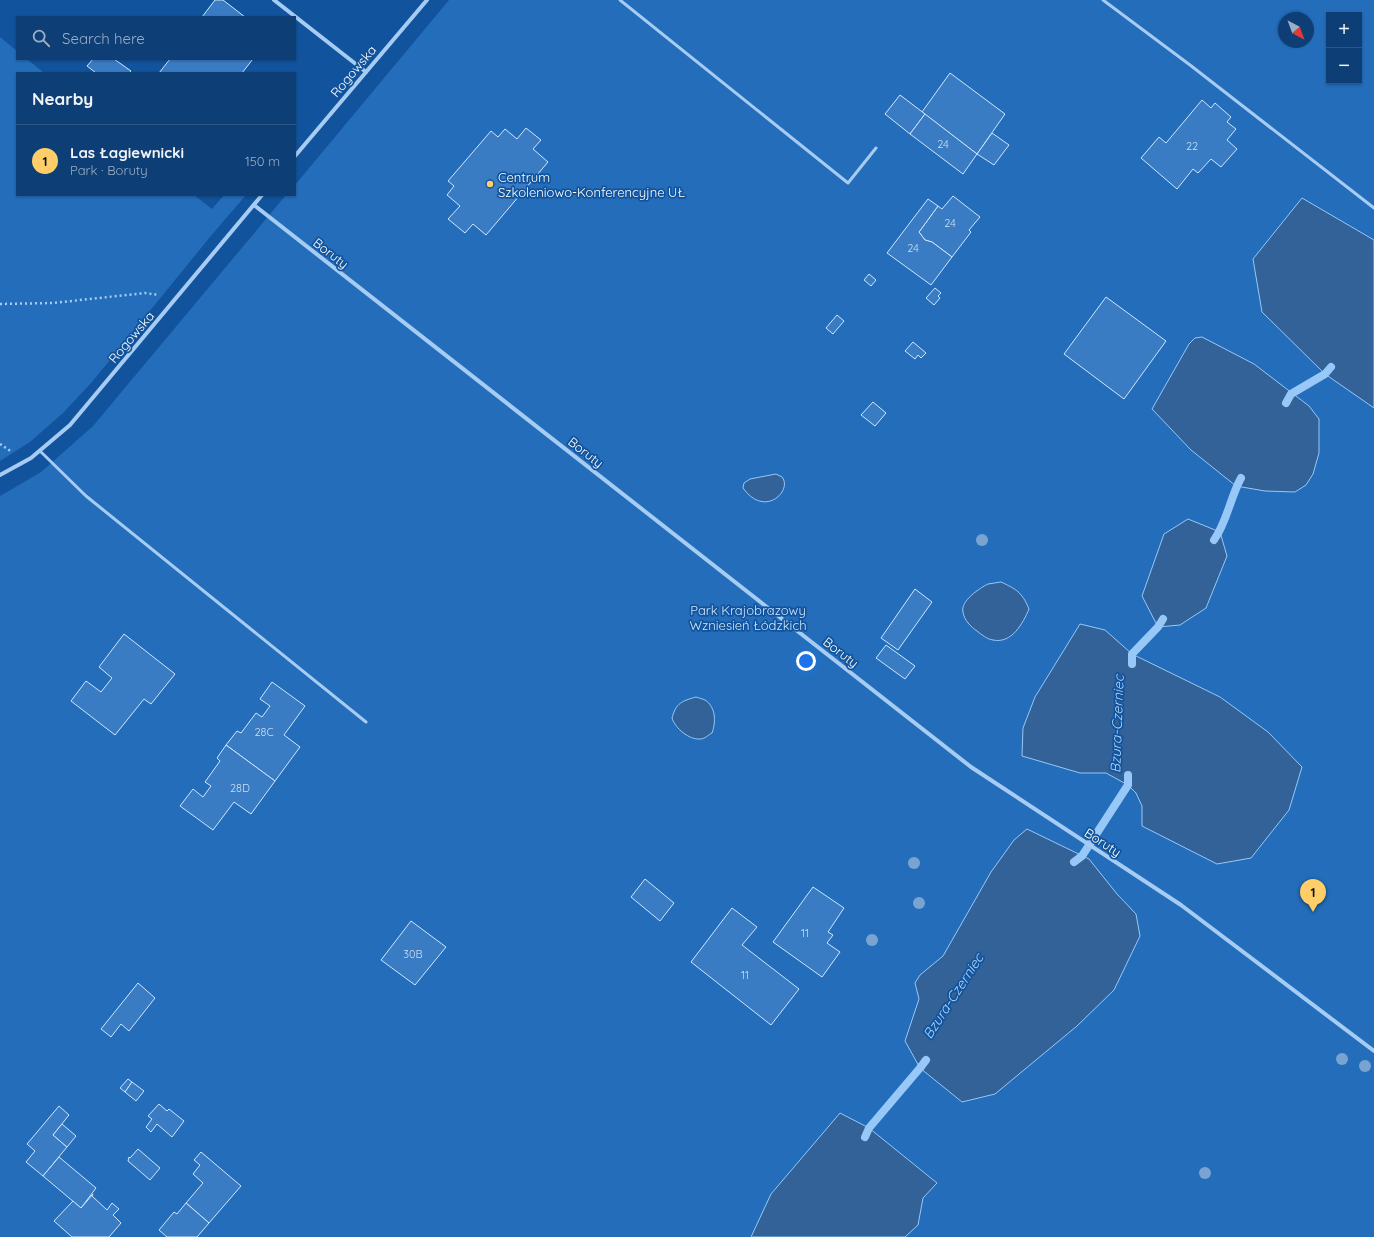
<!DOCTYPE html>
<html lang="en">
<head>
<meta charset="utf-8">
<style>
	:root { --surface:#0d3e75; --page:#1b497d; --text:#f1f3f6; --muted:#9aaec5; --line:#2d5787; --accent:#ffce69 }
	body { margin:0; font-family:Quicksand,sans-serif; background:var(--page); color:var(--text) }
	.controls { position:absolute; right:12px; top:12px; display:grid; overflow:hidden; border-radius:0px; box-shadow:0 1px 3px #0004 }
	.controls button { width:36px; height:36px; display:grid; place-items:center; padding:0; border:0; border-bottom:1px solid var(--line); background:var(--surface); color:var(--text); font:20px sans-serif }
	.compass { position:absolute; left:1278px; top:12px; width:36px; height:36px; border-radius:50%; background:var(--surface); box-shadow:0 1px 3px #0004; rotate:139deg }
	.you { position:absolute; left:806px; top:661px; width:14px; height:14px; margin:-10px; border:3px solid #fff; border-radius:50%; background:#1a73e8; box-shadow:0 0 0 6px #1a73e833 }
	.badge { display:grid; place-items:center; width:26px; height:26px; border-radius:50%; background:var(--accent); color:#111; font-size:13px; font-weight:700 }
	.pin { position:absolute; translate:-50% -33px; filter:drop-shadow(0 1px 2px #0008) }
	.pin::after { content:''; position:absolute; top:21px; width:14px; height:12px; background:inherit; clip-path:polygon(0 0,100% 0,50% 100%) }
	.list { margin:0; padding:0; list-style:none }
	h2 { display:flex; justify-content:space-between; align-items:center; height:52px; margin:0; padding:0 16px; font-size:17px }
	h2 small { font-size:13px; font-weight:400; color:var(--muted) }
	.list li { display:grid; grid-template-columns:26px 1fr auto; gap:12px; align-items:center; box-sizing:border-box; height:72px; padding:0 16px; border-top:1px solid var(--line) }
	.list b { display:block; font-size:15px; white-space:nowrap }
	.list p { margin:0; font-size:13px; white-space:nowrap; color:var(--muted) }
	.list em { font-size:13px; font-style:normal; color:var(--muted) }
	.icon { flex:none; width:22px; height:22px; fill:none; stroke:currentColor; stroke-width:2; stroke-linecap:round; stroke-linejoin:round }
	.map { position:relative; flex:none; width:1374px; height:1237px; overflow:hidden }
	.search { position:absolute; background:var(--surface); box-shadow:0 1px 3px #0004; left:16px; top:16px; width:280px; height:44px; display:flex; align-items:center; gap:10px; box-sizing:border-box; padding:0 14px; border-radius:0px; color:var(--muted); font-size:15px }
	.panel { position:absolute; background:var(--surface); box-shadow:0 1px 3px #0004; left:16px; top:72px; width:280px; height:124px; border-radius:0px }
	.map>svg:first-child { display:block }
	.green { fill:#246dba; fill-rule:evenodd }
	.water { fill:#326297; stroke:#97c8f8 }
	.lines { fill:none; stroke-linecap:round; stroke-linejoin:round }
	.stream { stroke:#97c8f8; stroke-width:8 }
	.building { fill:#3a7cc3; stroke:#cee6fe }
	.path { stroke:#a6ccf4; stroke-width:2.5; stroke-dasharray:2 3; stroke-linecap:butt }
	.service { stroke:#a6ccf4; stroke-width:3 }
	.minor { stroke:#a6ccf4; stroke-width:4 }
	.tree { fill:#79a4d2 }
	.poi-dot { fill:#ffce69; stroke:#11539c; stroke-width:1.5 }
	.labels { text-anchor:middle; dominant-baseline:central; stroke-width:3.5; stroke-linejoin:round; paint-order:stroke }
	.number-label { font-size:11px; fill:#cedef0 }
	.street-label { font-size:13px; fill:#fff; stroke:#11539c }
	.poi-label { font-size:13px; fill:#fff; stroke:#11539c; text-anchor:start }
	.park-label { font-size:13px; fill:#cee6fe; stroke:#11539c }
	.water-label { font-size:14px; font-style:italic; fill:#b2d6fb; stroke:#11539c }
</style>
</head>
<body>
<div class="map">
<svg width="1374" height="1237" viewBox="0 0 1374 1237">
	<rect width="100%" height="100%" fill="#11539c"/>
	<g class="green">
		<path d="M449 0H1374V1237H0V496L41 472 93 426 286 195H295V185ZM1329 15H1359V81H1329ZM1284 18H1308V42H1284Z"/>
		<polygon points="0,37 17,51 17,59 27,59 44,73 17,73 17,195 194,195 212,209 224,195 246,195 210,237 92,382 63,413 30,442 0,461"/>
	</g>
	<g class="water">
		<polygon points="1302,198 1374,240 1374,408 1325,374 1262,312 1253,259"/>
		<polygon points="1202,337 1254,364 1309,406 1319,419 1319,453 1313,474 1306,485 1295,492 1265,491 1236,486 1191,450 1152,409 1189,344 1195,338"/>
		<path d="M776 474C778 475 780 476 782 477 793 490 765 519 743 488L744 483 750 479Z"/>
		<polygon points="1188,519 1220,532 1227,556 1206,608 1180,625 1158,627 1142,596 1164,534"/>
		<path d="M1001 582C1016 589 1022 592 1029 609 1023 623 1012 644 993 640 987 639 982 635 977 631 971 627 964 620 963 612 960 601 980 588 988 584 992 583 997 583 1001 582Z"/>
		<polygon points="1080,624 1105,630 1132,654 1220,697 1268,732 1302,767 1289,810 1251,858 1217,864 1142,826 1142,806 1136,793 1128,785 1106,773 1080,773 1022,756 1023,728 1035,697"/>
		<path d="M696 697C699 698 703 699 705 700 716 707 716 722 712 733 708 735 705 739 700 739 689 740 675 728 672 718 676 703 682 701 696 697Z"/>
		<polygon points="1027,829 1089,859 1117,894 1136,914 1140,936 1114,990 1077,1026 995,1094 962,1102 920,1068 905,1041 919,999 915,983 920,975 943,956 991,872 1014,840"/>
		<polygon points="840,1113 869,1128 937,1183 923,1198 918,1225 905,1237 751,1237 771,1194"/>
	</g>
	<g class="lines">
		<g class="stream">
			<polyline points="1286,403 1291,394 1325,374 1331,367"/>
			<path d="M1214 540C1227 522 1230 498 1241 478"/>
			<polyline points="1132,664 1132,654 1158,627 1163,619"/>
			<polyline points="1074,862 1082,856 1128,785 1128,775"/>
			<polyline points="865,1137 869,1128 920,1068 926,1060"/>
		</g>
	</g>
	<g class="building">
		<polygon points="215,0 223,0 245,17 202,17"/>
		<polygon points="93,59 114,59 131,71 129,73 96,73 87,66"/>
		<polygon points="170,59 253,59 242,73 159,73"/>
		<polygon points="950,73 1005,114 977,154 922,112"/>
		<polygon points="900,95 925,114 910,134 885,114"/>
		<polygon points="1202,100 1211,108 1215,103 1231,117 1227,122 1236,129 1227,140 1237,149 1221,167 1211,159 1198,173 1193,169 1177,189 1141,158 1159,137 1166,143"/>
		<polygon points="925,114 977,154 963,174 910,134"/>
		<polygon points="526,128 541,140 533,149 548,162 486,235 473,224 465,233 448,219 460,206 447,195 454,186 448,181 491,131 498,137 505,129 517,139"/>
		<polygon points="992,133 1009,145 994,165 977,154"/>
		<polygon points="953,196 980,217 969,230 971,232 952,257 932,242 925,240 919,232 938,206 942,209"/>
		<polygon points="928,199 938,206 919,232 925,240 932,242 952,257 931,285 887,253"/>
		<polygon points="869,274 876,280 871,286 864,280"/>
		<polygon points="935,288 941,293 938,296 940,298 934,305 926,298"/>
		<polygon points="1106,297 1166,341 1124,399 1064,354"/>
		<polygon points="837,315 844,321 833,334 826,328"/>
		<polygon points="913,342 926,353 921,358 918,355 915,359 905,351"/>
		<polygon points="873,402 886,413 875,426 861,415"/>
		<polygon points="915,589 932,602 898,650 881,638"/>
		<polygon points="124,634 175,674 151,704 144,699 115,735 71,701 86,681 101,692 112,678 99,667"/>
		<polygon points="886,645 915,666 905,679 876,658"/>
		<polygon points="272,682 305,706 284,735 300,747 275,781 226,745 237,731 241,733 256,713 262,717 270,706 260,699"/>
		<polygon points="226,745 275,781 251,814 234,802 213,830 180,806 193,789 203,797 211,786 205,782 220,761 217,758"/>
		<polygon points="645,879 674,903 660,921 631,897"/>
		<polygon points="813,887 844,908 828,932 833,935 827,943 840,952 822,977 773,942"/>
		<polygon points="732,908 757,927 742,945 799,989 771,1025 691,962"/>
		<polygon points="411,921 446,947 415,985 381,960"/>
		<polygon points="138,983 155,998 129,1031 121,1024 111,1037 101,1029"/>
		<polygon points="128,1079 132,1082 125,1092 120,1088"/>
		<polygon points="132,1082 144,1091 136,1101 125,1092"/>
		<polygon points="159,1104 167,1111 169,1109 184,1121 172,1137 157,1124 151,1132 146,1127 152,1119 148,1116"/>
		<polygon points="59,1106 69,1115 53,1135 67,1147 43,1176 26,1162 35,1151 27,1144"/>
		<polygon points="62,1124 76,1136 67,1147 53,1135"/>
		<polygon points="138,1149 160,1168 150,1180 128,1161 129,1157 130,1158"/>
		<polygon points="201,1152 241,1186 209,1223 186,1203 203,1183 193,1174 200,1165 194,1160"/>
		<polygon points="59,1157 96,1188 81,1208 43,1176"/>
		<polygon points="93,1194 92,1196 107,1210 112,1203 119,1209 113,1215 121,1223 109,1237 72,1237 54,1221 73,1201 81,1208"/>
		<polygon points="186,1203 209,1223 197,1237 167,1237 159,1230 174,1212 177,1214"/>
	</g>
	<g class="lines">
		<g class="path">
			<polyline points="0,304 53,303 145,293 159,295"/>
			<polyline points="0,444 12,452"/>
		</g>
		<g class="service">
			<polyline points="620,0 848,183 876,148"/>
			<polyline points="1103,0 1190,65 1374,208"/>
			<polyline points="40,451 86,496 366,722"/>
		</g>
		<g class="minor">
			<polyline points="274,0 366,72"/>
			<polyline points="295,156 427,0"/>
			<polyline points="254,205 971,767 1181,905 1374,1051"/>
			<polyline points="0,475 31,458 70,425 262,195"/>
		</g>
	</g>
	<g class="tree">
		<circle cx="982" cy="540" r="6"/>
		<circle cx="914" cy="863" r="6"/>
		<circle cx="919" cy="903" r="6"/>
		<circle cx="872" cy="940" r="6"/>
		<circle cx="1342" cy="1059" r="6"/>
		<circle cx="1365" cy="1066" r="6"/>
		<circle cx="1205" cy="1173" r="6"/>
	</g>
	<circle class="poi-dot" cx="490" cy="184" r="4"/>
	<g class="labels">
		<g class="number-label">
			<text x="943" y="144">24</text>
			<text x="1192" y="146">22</text>
			<text x="950" y="223">24</text>
			<text x="913" y="248">24</text>
			<text x="264" y="732">28C</text>
			<text x="240" y="788">28D</text>
			<text x="805" y="933">11</text>
			<text x="413" y="954">30B</text>
			<text x="745" y="975">11</text>
		</g>
		<g class="street-label">
			<text transform="translate(353 71) rotate(-50)">Rogowska</text>
			<text transform="translate(331 253) rotate(38)">Boruty</text>
			<text transform="translate(131 337) rotate(-50)">Rogowska</text>
			<text transform="translate(586 452) rotate(38)">Boruty</text>
			<text transform="translate(841 652) rotate(38)">Boruty</text>
			<text transform="translate(1103 842) rotate(33)">Boruty</text>
		</g>
		<g class="poi-label">
			<text x="498" y="177">Centrum<tspan x="498" dy="15">Szkoleniowo-Konferencyjne UŁ</tspan></text>
		</g>
		<g class="park-label">
			<text x="748" y="610">Park Krajobrazowy<tspan x="748" dy="15">Wzniesień Łódzkich</tspan></text>
		</g>
		<g class="water-label">
			<text transform="translate(1117 724) rotate(-88)">Bzura-Czerniec</text>
			<text transform="translate(953 996) rotate(-57)">Bzura-Czerniec</text>
		</g>
	</g>
</svg>
<div class="controls">
<button>+</button>
<button>−</button>
</div>
<svg class="compass" viewBox="-18 -18 36 36"><path d="M0-13l5 13h-10z" fill="#e53935"/><path d="M0 13l5-13h-10z" fill="#9aaec5"/></svg>
<div class="you"></div>
<div class="pin badge" style="left:1313px;top:912px">1</div>
<div class="search"><svg class="icon" aria-label="search" viewBox="0 0 24 24"><circle cx="10" cy="10" r="6"/><path d="M15 15l6 6"/></svg>Search here</div>
<section class="panel">
<h2>Nearby<small></small></h2>
<ul class="list">
<li><span class="badge">1</span><div><b>Las Łagiewnicki</b><p>Park · Boruty</p></div><em>150 m</em></li>
</ul>
</section>
</div>
</body>
</html>
